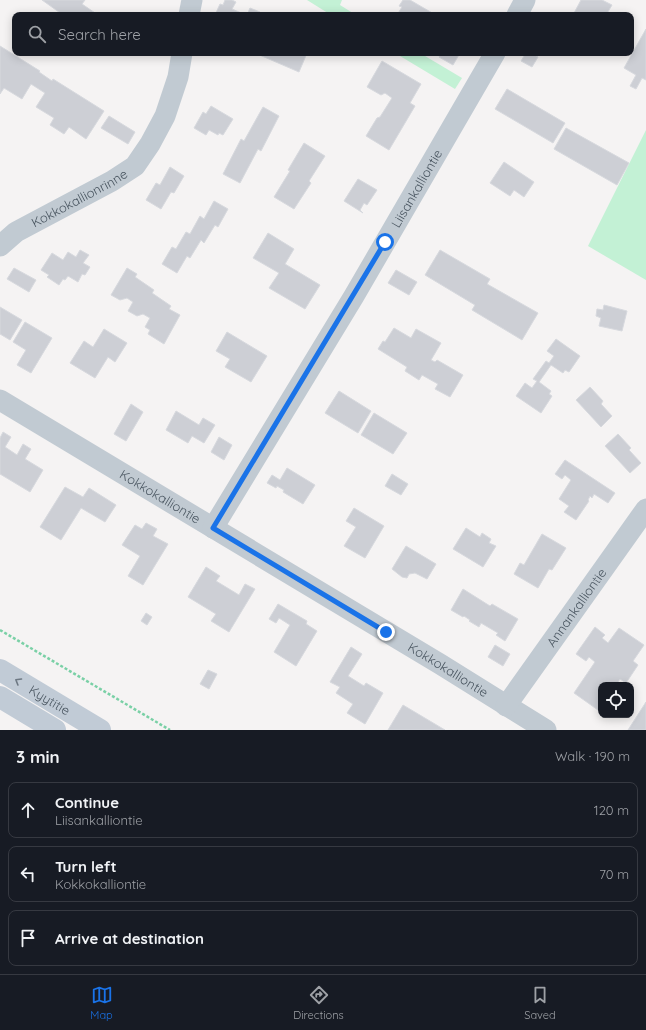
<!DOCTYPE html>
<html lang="en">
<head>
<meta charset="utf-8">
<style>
	:root { --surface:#171b24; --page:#20242c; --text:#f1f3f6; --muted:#9ea1a6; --line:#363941; --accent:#1a73e8 }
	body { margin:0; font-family:Quicksand,sans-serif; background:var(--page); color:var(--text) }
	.controls { position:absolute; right:12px; bottom:12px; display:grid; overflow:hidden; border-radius:8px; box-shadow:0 2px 10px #0003 }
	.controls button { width:36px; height:36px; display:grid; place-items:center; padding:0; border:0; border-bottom:1px solid var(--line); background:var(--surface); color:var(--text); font:20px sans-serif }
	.stop { position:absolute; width:12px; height:12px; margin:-9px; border:3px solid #1a73e8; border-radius:50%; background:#fff }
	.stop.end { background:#1a73e8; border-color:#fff; box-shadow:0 1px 4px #0008 }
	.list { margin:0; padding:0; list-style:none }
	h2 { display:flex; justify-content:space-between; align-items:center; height:52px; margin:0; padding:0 16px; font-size:17px }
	h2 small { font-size:13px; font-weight:400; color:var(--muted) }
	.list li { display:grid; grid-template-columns:26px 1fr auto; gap:12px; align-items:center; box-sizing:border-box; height:56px; margin:0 8px 8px; padding:0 8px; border:1px solid var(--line); border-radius:8px }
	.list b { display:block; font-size:15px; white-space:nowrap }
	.list p { margin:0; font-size:13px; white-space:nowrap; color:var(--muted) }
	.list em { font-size:13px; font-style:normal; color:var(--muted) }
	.icon { flex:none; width:22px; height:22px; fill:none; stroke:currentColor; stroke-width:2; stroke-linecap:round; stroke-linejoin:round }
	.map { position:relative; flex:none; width:646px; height:730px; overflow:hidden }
	.search { position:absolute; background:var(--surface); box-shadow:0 2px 10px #0003; left:12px; right:12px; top:12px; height:44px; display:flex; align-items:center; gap:10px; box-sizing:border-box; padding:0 14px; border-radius:8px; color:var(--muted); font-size:15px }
	.sheet { height:244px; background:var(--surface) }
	nav { display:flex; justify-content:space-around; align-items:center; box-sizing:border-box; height:56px; border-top:1px solid var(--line); background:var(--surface); font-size:11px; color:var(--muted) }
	nav a { display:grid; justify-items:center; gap:2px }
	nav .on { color:var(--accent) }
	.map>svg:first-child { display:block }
	.green { fill:#c3f1d5 }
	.building { fill:#cdcfd5; stroke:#d7d9de }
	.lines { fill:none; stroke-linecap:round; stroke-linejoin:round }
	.path { stroke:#7ad0a6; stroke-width:2.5; stroke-dasharray:3 2; stroke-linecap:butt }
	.street { stroke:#c1cad2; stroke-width:21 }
	.secondary { stroke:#c1cbd6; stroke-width:22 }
	.oneway { stroke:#6e7984 }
	.route { stroke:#1a73e8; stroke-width:5 }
	.labels { text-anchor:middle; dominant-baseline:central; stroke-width:3; stroke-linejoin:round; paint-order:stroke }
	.street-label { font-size:13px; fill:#4a5661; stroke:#fff }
</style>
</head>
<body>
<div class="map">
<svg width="646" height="730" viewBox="0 0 646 730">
	<rect width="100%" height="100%" fill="#f5f3f3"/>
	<g class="green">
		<polygon points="307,0 342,0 340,5 356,15 331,15"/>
		<polygon points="395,53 420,53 462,78 455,89"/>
		<polygon points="646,130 646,280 588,246"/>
	</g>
	<g class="building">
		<polygon points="42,0 85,0 82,4 98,15 63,15"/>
		<polygon points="225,0 232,0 236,2 232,9 246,15 215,15 220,4 223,5"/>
		<polygon points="403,0 410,0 434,14 433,15 397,15 402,7 399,6"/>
		<polygon points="581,0 602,0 612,5 606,15 573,15"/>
		<polygon points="250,8 260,12 259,15 247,15"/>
		<polygon points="646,29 646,80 642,78 636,89 630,86 636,75 624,68"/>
		<polygon points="0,46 40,71 39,72 52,81 53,79 104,111 86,139 69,127 64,134 50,125 54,118 36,107 45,93 31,84 22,99 4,88 0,94"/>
		<polygon points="255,53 307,53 299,72"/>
		<polygon points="442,53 460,53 453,65 439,57"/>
		<polygon points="526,53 531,53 538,57 532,67 521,61"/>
		<polygon points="382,61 421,84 410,103 415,106 389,150 366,136 377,118 380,117 392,98 385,93 381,95 367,87"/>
		<polygon points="507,89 565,123 553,143 495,109"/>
		<polygon points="211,106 233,119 223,135 219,133 218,135 209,130 206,135 194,128 203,112 206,114"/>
		<polygon points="263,107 279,116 261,151 258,149 240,183 223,174 241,139 244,141"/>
		<polygon points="109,116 135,132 128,144 101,128"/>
		<polygon points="566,128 629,163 617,185 554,149"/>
		<polygon points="304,143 325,156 309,181 311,183 294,209 274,197 290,171 288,170"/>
		<polygon points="504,162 534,182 524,197 514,190 510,196 490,183"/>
		<polygon points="170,167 184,176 174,193 171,192 161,209 146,200 156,183 160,185"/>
		<polygon points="358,179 377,190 367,205 364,203 360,210 363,213 344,201"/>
		<polygon points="214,201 228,209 218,227 215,225 204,243 201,240 190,258 187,256 177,273 162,264 172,247 176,249 186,232 190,234 200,216 204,219"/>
		<polygon points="268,233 294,249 285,264 320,285 305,309 269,288 279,273 253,258"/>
		<polygon points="80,250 89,255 83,263 90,267 85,275 82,274 78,282 68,276 65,280 63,279 59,285 47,277 49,275 41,270 52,253 63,260 68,252 76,257"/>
		<polygon points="440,250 490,279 487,284 538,313 522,340 472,310 475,305 425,275"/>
		<polygon points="14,268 36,280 29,292 7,279"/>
		<polygon points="127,268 137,274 135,277 154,290 152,293 171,306 169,309 180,315 164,344 148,334 150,330 145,327 150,318 143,314 137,316 128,311 133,302 127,298 120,300 111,295"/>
		<polygon points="396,270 417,282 409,295 388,283"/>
		<polygon points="604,305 627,311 622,331 599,326 601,318 596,316 597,309 603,310"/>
		<polygon points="0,307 22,320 10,340 0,334"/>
		<polygon points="25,322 52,338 31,373 17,365 26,350 13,342"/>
		<polygon points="394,328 411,338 416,329 441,343 431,360 435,362 437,360 463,375 450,397 435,389 438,384 422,375 419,380 405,371 407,367 378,349 383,341 385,342"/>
		<polygon points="104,329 127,343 115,362 108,357 95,378 70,363 84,341 93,347"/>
		<polygon points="227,332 267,356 251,382 225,367 230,359 216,351"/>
		<polygon points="556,339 580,356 569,372 565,370 563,373 551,365 539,382 551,391 549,394 552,396 541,413 516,396 525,383 532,388 537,381 533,379 546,361 549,363 554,356 547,351"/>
		<polygon points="590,387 603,401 601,404 612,416 601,427 576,400"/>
		<polygon points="339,391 371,411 358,433 325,413"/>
		<polygon points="131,404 143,412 126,441 114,434"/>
		<polygon points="176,411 199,425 203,418 215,425 204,443 192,436 188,443 166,430"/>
		<polygon points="374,413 407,433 393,454 361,435"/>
		<polygon points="3,432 11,437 5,447 17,455 23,444 31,449 25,459 43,470 30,492 0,474 0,438"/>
		<polygon points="618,434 631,448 629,450 641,463 630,473 605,446"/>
		<polygon points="219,437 232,445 224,460 211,452"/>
		<polygon points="565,460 615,493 608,503 594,494 592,498 590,496 588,500 589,501 576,520 564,512 569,506 559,499 571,480 565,475 562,479 555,474"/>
		<polygon points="287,468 315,485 303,504 283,492 284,490 277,486 276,488 267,483 272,475 280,480"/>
		<polygon points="392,474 408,484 401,495 385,486"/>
		<polygon points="65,487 83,497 89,488 116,505 105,522 81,508 61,540 40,527"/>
		<polygon points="354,508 384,526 365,558 344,546 356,527 346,521"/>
		<polygon points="146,523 157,529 153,536 168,544 143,585 128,576 140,556 122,545 135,525 142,529"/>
		<polygon points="466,528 480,537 482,533 491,539 489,543 496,546 483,567 453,549"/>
		<polygon points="542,534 566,548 552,570 549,569 538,588 514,574 520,563 524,565"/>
		<polygon points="406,546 436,564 427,579 415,573 409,574 407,578 402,577 392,569"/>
		<polygon points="206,567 220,576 216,581 239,595 245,584 255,589 229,632 211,621 216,614 188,597"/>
		<polygon points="463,589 490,606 492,604 518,619 505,641 496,635 498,633 481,623 479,627 469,621 470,620 464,616 463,617 451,610"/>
		<polygon points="278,604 307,621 306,624 317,631 296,666 274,652 290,625 279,618 276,623 269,619"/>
		<polygon points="146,613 152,617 147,625 141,621"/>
		<polygon points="595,627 605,635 602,638 608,643 619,628 644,645 633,661 638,665 626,683 620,679 616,685 601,685 601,706 598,710 574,693 595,662 589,657 586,661 576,654"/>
		<polygon points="495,645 510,654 503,666 488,657"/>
		<polygon points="351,647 362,654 348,676 364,686 366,683 383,693 365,724 347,713 353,704 336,693 340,687 330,682"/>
		<polygon points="208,670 217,674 209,689 200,684"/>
		<polygon points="646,702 646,730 628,730"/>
		<polygon points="403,705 445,730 388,730"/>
	</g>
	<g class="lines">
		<polyline class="path" points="0,630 170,730"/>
		<g class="street">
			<polyline points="189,15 192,0"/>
			<polyline points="517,15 525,0"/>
			<path id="s1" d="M0 246 16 232 112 181 135 166 150 144 165 116 178 77 182 53"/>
			<path id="s2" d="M0 400 440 664 546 730"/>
			<path id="s3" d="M213 528 354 296 495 53"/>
			<path id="s4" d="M506 706 646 509"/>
		</g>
		<g class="secondary">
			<path id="s5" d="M0 670 100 730"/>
			<polyline points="0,697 55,730"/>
		</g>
	</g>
	<defs><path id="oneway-chevron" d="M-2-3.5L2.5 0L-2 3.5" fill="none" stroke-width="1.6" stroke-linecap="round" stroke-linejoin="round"/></defs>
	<use class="oneway" href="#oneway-chevron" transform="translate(18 681) rotate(-149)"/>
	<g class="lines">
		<polyline class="route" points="385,242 213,528 386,632"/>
	</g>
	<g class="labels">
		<g class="street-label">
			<text stroke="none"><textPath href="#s3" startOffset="396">Liisankalliontie</textPath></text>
			<text stroke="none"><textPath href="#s1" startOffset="93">Kokkokallionrinne</textPath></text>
			<text stroke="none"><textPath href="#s2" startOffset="187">Kokkokalliontie</textPath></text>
			<text stroke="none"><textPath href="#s4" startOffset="121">Annankalliontie</textPath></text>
			<text stroke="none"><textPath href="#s2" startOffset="523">Kokkokalliontie</textPath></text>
			<text stroke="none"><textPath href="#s5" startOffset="58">Kyytitie</textPath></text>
		</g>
	</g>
</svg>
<div class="controls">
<button><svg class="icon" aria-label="locate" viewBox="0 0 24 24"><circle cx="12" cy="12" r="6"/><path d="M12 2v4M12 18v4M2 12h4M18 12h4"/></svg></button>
</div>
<div class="stop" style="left:385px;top:242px"></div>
<div class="stop end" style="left:386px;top:632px"></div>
<div class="search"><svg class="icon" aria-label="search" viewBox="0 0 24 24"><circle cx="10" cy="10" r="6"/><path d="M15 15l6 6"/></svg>Search here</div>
</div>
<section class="sheet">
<h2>3 min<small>Walk · 190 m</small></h2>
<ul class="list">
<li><svg class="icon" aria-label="ahead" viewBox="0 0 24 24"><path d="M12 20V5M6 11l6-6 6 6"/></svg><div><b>Continue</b><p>Liisankalliontie</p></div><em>120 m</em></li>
<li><svg class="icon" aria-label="left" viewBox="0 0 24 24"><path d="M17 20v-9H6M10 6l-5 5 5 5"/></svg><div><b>Turn left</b><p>Kokkokalliontie</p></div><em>70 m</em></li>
<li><svg class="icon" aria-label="arrive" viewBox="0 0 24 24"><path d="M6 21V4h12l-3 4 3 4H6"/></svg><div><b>Arrive at destination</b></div></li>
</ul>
</section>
<nav>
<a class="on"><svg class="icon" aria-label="map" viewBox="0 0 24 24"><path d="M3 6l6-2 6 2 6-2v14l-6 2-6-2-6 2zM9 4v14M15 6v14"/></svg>Map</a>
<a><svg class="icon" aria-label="directions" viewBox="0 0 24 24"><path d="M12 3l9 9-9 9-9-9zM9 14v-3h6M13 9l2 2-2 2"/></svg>Directions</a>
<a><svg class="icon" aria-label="saved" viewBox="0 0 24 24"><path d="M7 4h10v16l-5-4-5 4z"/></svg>Saved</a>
</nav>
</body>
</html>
